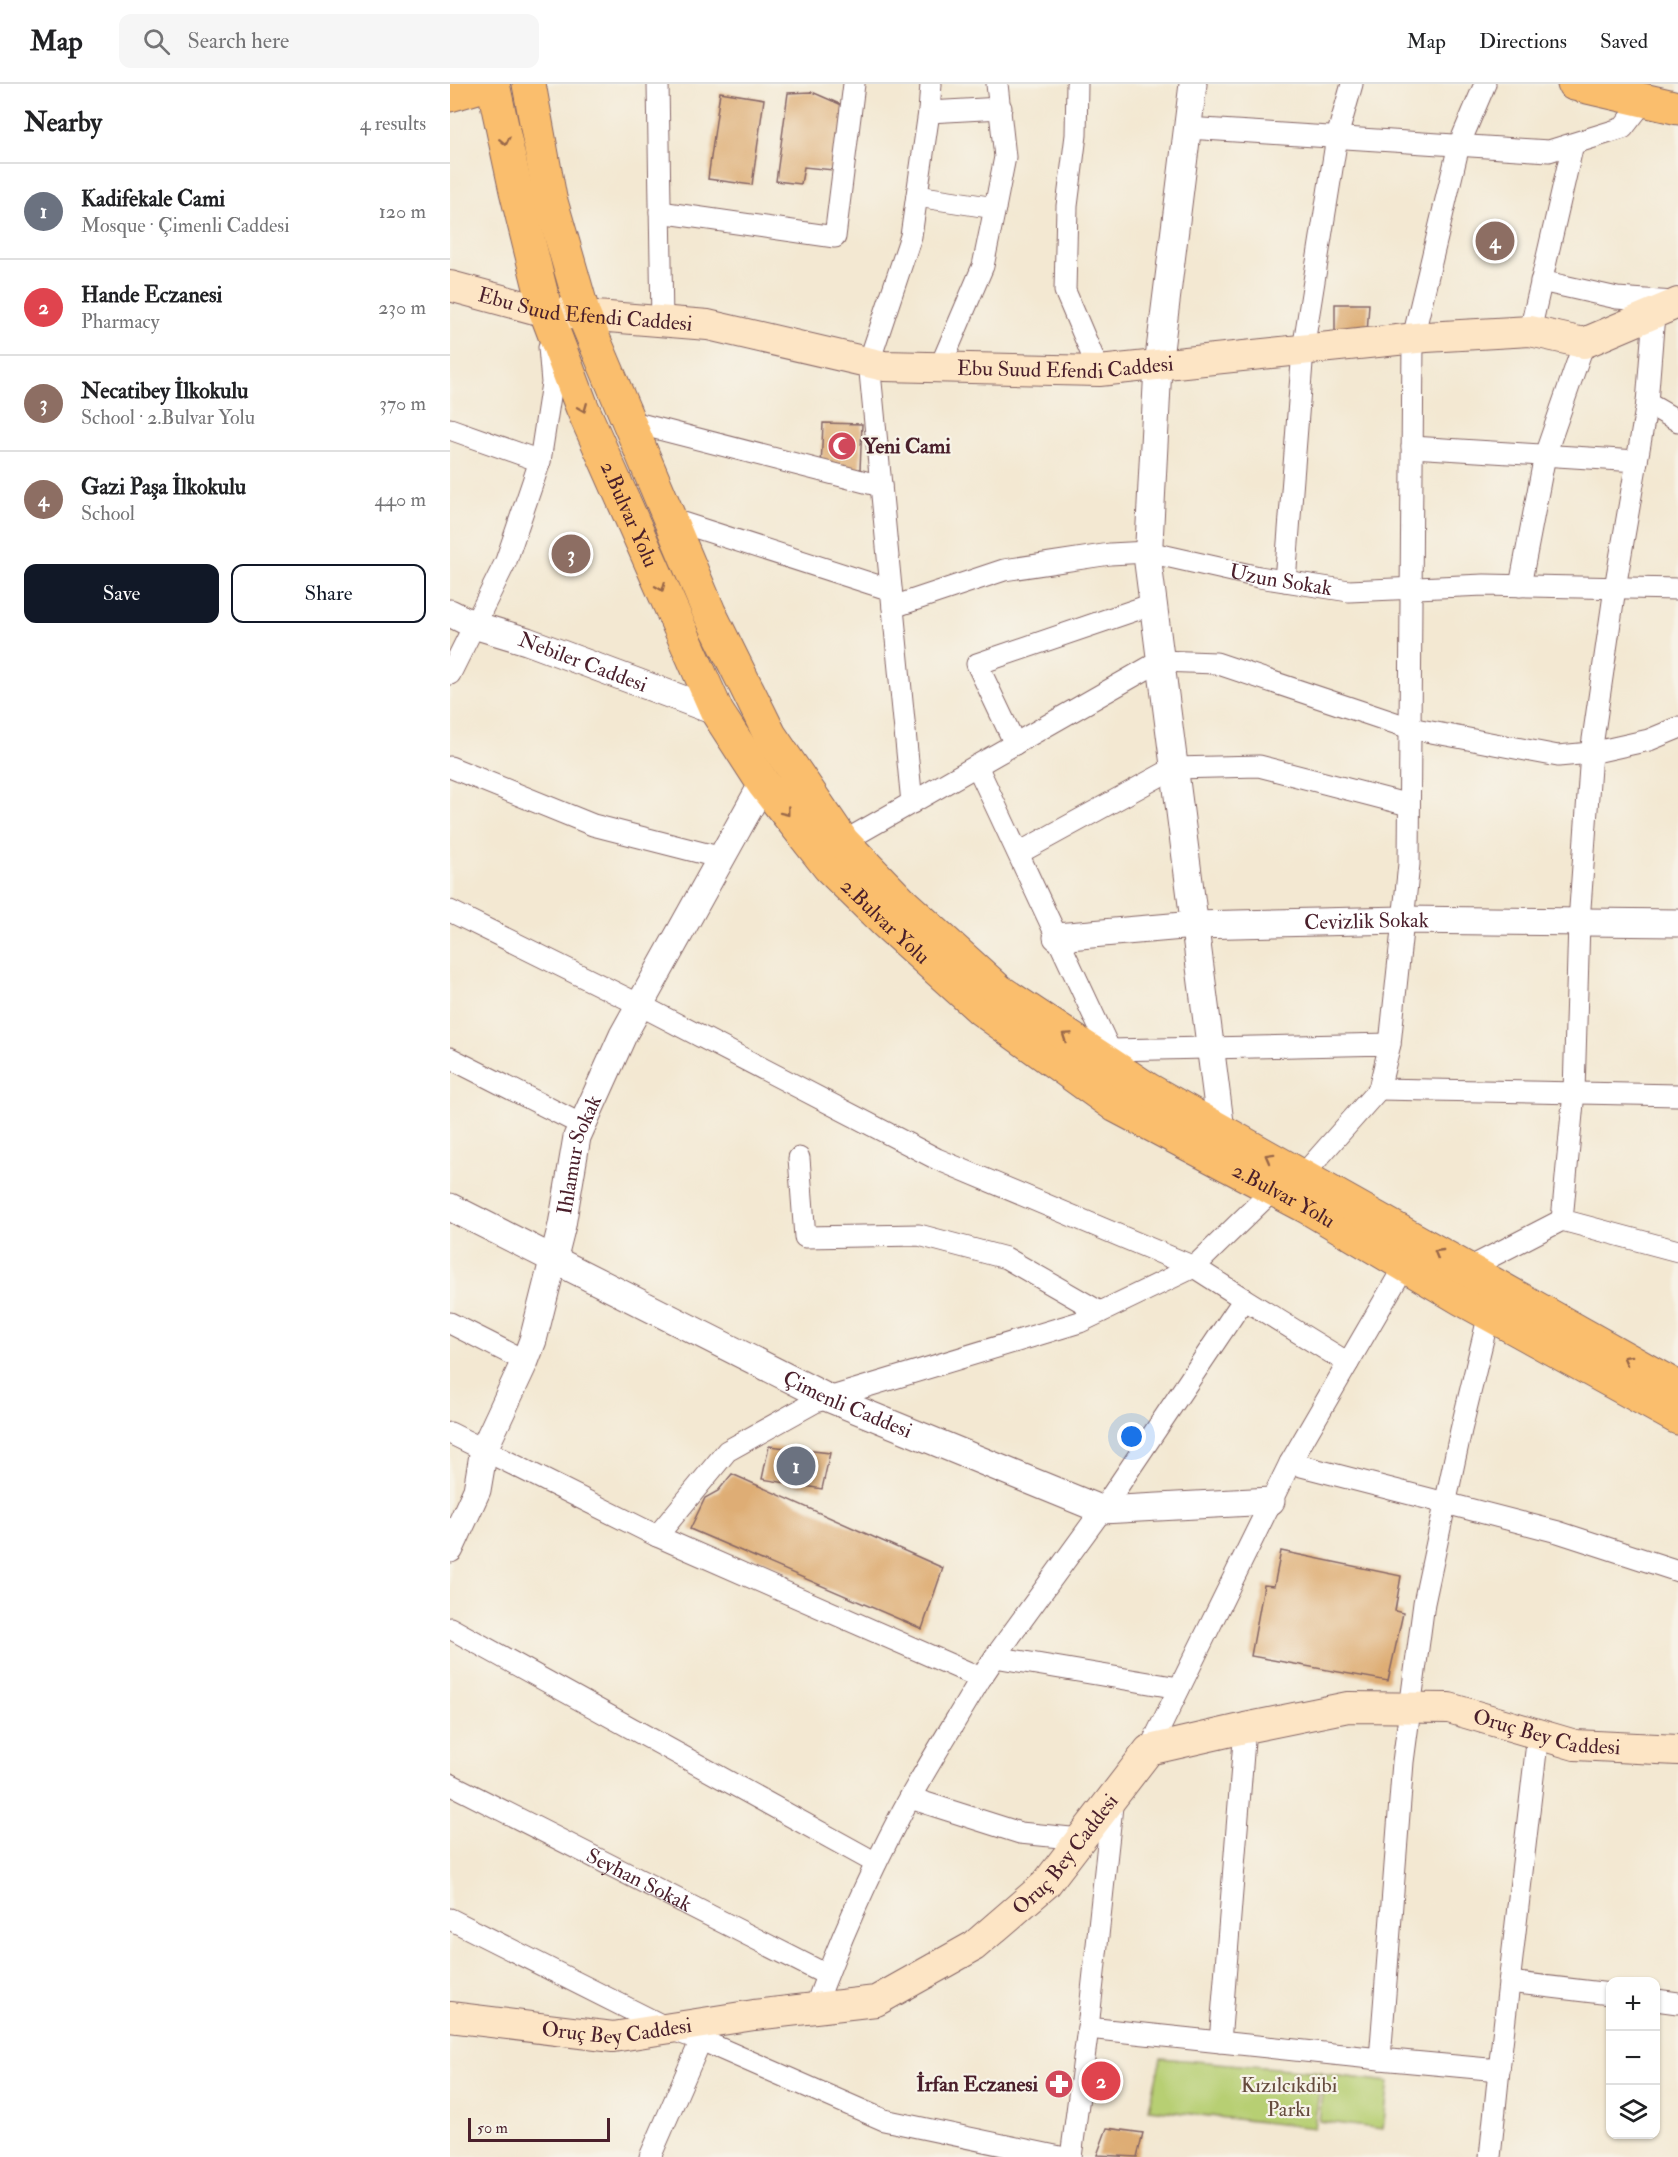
<!DOCTYPE html>
<html lang="en">
<head>
<meta charset="utf-8">
<style>
	:root { --surface:#fff; --page:#f6f6f6; --text:#202124; --muted:#757577; --line:#e0e0e0; --accent:#111827 }
	body { margin:0; font-family:"IM FELL Double Pica",serif; background:var(--page); color:var(--text) }
	.controls { position:absolute; right:18px; bottom:18px; display:grid; overflow:hidden; border-radius:12px; box-shadow:0 2px 4px #0004 }
	.controls button { width:54px; height:54px; display:grid; place-items:center; padding:0; border:0; border-bottom:2px solid var(--line); background:var(--surface); color:var(--text); font:30px sans-serif }
	.scale { position:absolute; left:18px; bottom:15px; width:142px; box-sizing:border-box; padding-left:6px; border:3px solid #4a1f2b; border-top:0; font-size:16px; line-height:21px; white-space:nowrap; color:#4a1f2b; -webkit-text-stroke:4px #f7f3e8; paint-order:stroke }
	.you { position:absolute; left:682px; top:1353px; width:21px; height:21px; margin:-15px; border:4px solid #fff; border-radius:50%; background:#1a73e8; box-shadow:0 0 0 9px #1a73e833 }
	.badge { display:grid; place-items:center; width:39px; height:39px; border-radius:50%; background:var(--accent); color:#fff; font-size:20px; font-weight:700 }
	.pin { position:absolute; translate:-50% -50%; border:3px solid #fff; box-shadow:0 2px 6px #0006 }
	.list { margin:0; padding:0; list-style:none }
	h2 { display:flex; justify-content:space-between; align-items:center; height:78px; margin:0; padding:0 24px; font-size:26px }
	h2 small { font-size:20px; font-weight:400; color:var(--muted) }
	.list li { display:grid; grid-template-columns:39px 1fr auto; gap:18px; align-items:center; box-sizing:border-box; height:96px; padding:0 24px; border-top:2px solid var(--line) }
	.list b { display:block; font-size:22px; white-space:nowrap }
	.list p { margin:0; font-size:20px; white-space:nowrap; color:var(--muted) }
	.list em { font-size:20px; font-style:normal; color:var(--muted) }
	.actions { display:flex; gap:12px; padding:18px 24px }
	.actions a { flex:1; padding:14px 0; border:2px solid var(--accent); border-radius:12px; text-align:center; font-size:21px; color:var(--accent) }
	.actions .main { background:var(--accent); color:#fff }
	.icon { flex:none; width:33px; height:33px; fill:none; stroke:currentColor; stroke-width:2; stroke-linecap:round; stroke-linejoin:round }
	.map { position:relative; flex:none; width:1228px; height:2073px; overflow:hidden }
	header { display:flex; align-items:center; gap:36px; box-sizing:border-box; height:84px; padding:0 30px; background:var(--surface); border-bottom:2px solid var(--line) }
	header strong { font-size:28px }
	nav { display:flex; gap:33px; margin-inline-start:auto; font-size:21px }
	.search { width:420px; height:54px; background:var(--page); display:flex; align-items:center; gap:15px; box-sizing:border-box; padding:0 21px; border-radius:12px; color:var(--muted); font-size:22px }
	main { display:flex }
	aside { flex:1; background:var(--surface) }
	.map>svg:first-child { display:block }
	.green { fill:#b7cf73; stroke:#80774f; stroke-width:1.5 }
	.building { fill:#dead75 }
	.lines { fill:none; stroke-linecap:round; stroke-linejoin:round }
	.minor-casing { stroke:#856565; stroke-width:23 }
	.tertiary-casing { stroke:#856565; stroke-width:29 }
	.secondary-casing { stroke:#856565; stroke-width:32 }
	.primary-casing { stroke:#856565; stroke-width:35 }
	.minor { stroke:#fff; stroke-width:21 }
	.tertiary { stroke:#fff; stroke-width:27 }
	.secondary { stroke:#fde5c5; stroke-width:30 }
	.primary { stroke:#fabe6d; stroke-width:33 }
	.oneway { stroke:#996749 }
	.labels { text-anchor:middle; dominant-baseline:central; stroke-width:4.5; stroke-linejoin:round; paint-order:stroke }
	.street-label { font-size:21px; fill:#4a1f2b; stroke:#f7f3e8 }
	.poi-label { font-size:21px; font-weight:bold; fill:#4a1f2b; stroke:#f7f3e8; text-anchor:start }
	.park-label { font-size:21px; fill:#654b3d; stroke:#f7f3e8 }
</style>
</head>
<body>
<header>
<strong>Map</strong>
<div class="search"><svg class="icon" aria-label="search" viewBox="0 0 24 24"><circle cx="10" cy="10" r="6"/><path d="M15 15l6 6"/></svg>Search here</div>
<nav><a>Map</a><a>Directions</a><a>Saved</a></nav>
</header>
<main>
<aside>
<h2>Nearby<small>4 results</small></h2>
<ul class="list">
<li><span class="badge" style="background:#6b7280">1</span><div><b>Kadifekale Cami</b><p>Mosque · Çimenli Caddesi</p></div><em>120 m</em></li>
<li><span class="badge" style="background:#e0444e">2</span><div><b>Hande Eczanesi</b><p>Pharmacy</p></div><em>230 m</em></li>
<li><span class="badge" style="background:#8d6e63">3</span><div><b>Necatibey İlkokulu</b><p>School · 2.Bulvar Yolu</p></div><em>370 m</em></li>
<li><span class="badge" style="background:#8d6e63">4</span><div><b>Gazi Paşa İlkokulu</b><p>School</p></div><em>440 m</em></li>
</ul>
<div class="actions"><a class="main">Save</a><a>Share</a></div>
</aside>
<div class="map">
<svg width="1228" height="2073" viewBox="0 0 1228 2073">
	<rect width="100%" height="100%" fill="#f7f3e8"/>
	<filter id="ink" filterUnits="userSpaceOnUse"><feTurbulence type="fractalNoise" baseFrequency=".0167" numOctaves="2"/><feDisplacementMap in="SourceGraphic" scale="12" xChannelSelector="R" yChannelSelector="G"/><feConvolveMatrix kernelMatrix="1 2 1 2 8 2 1 2 1" color-interpolation-filters="sRGB"/></filter>
	<filter id="wash" filterUnits="userSpaceOnUse"><feTurbulence type="fractalNoise" baseFrequency=".008" numOctaves="4" result="noise"/><feDisplacementMap in="SourceGraphic" scale="24" xChannelSelector="R" yChannelSelector="G"/><feGaussianBlur stdDeviation="1.35" result="paint"/><feColorMatrix in="noise" values="0 0 0 0 0 0 0 0 0 0 0 0 0 0 0 0 0 1.4 0 .05"/><feComposite in="paint" operator="in"/></filter>
	<g filter="url(#wash)">
		<rect width="100%" height="100%" fill="#f3e8d2"/>
		<g class="green">
			<polygon points="711,1974 872,1988 864,2044 699,2025"/>
			<polygon points="874,1990 939,1998 933,2045 869,2037"/>
		</g>
		<g id="blocks">
			<g class="building">
				<polygon points="270,8 314,15 302,101 258,95"/>
				<polygon points="362,8 401,25 393,87 354,83 351,100 326,97 338,9"/>
				<polygon points="885,220 919,220 917,250 885,250"/>
				<polygon points="373,339 412,340 410,386 371,384"/>
				<polygon points="319,1362 380,1369 372,1405 312,1395"/>
				<polygon points="282,1390 493,1484 472,1545 240,1445 255,1414 268,1407"/>
				<polygon points="831,1467 951,1492 945,1527 953,1529 938,1597 801,1572 814,1501 824,1502"/>
				<polygon points="657,2044 693,2049 687,2073 647,2071"/>
			</g>
		</g>
	</g>
	<g filter="url(#ink)">
		<use href="#blocks" fill-opacity="0" stroke="#856565" stroke-width="1.5"/>
		<g class="lines">
			<g class="minor-casing">
				<g id="minor">
					<polyline points="208,0 212,238"/>
					<polyline points="627,0 626,51 617,122 615,207 649,287"/>
					<polyline points="479,28 551,24"/>
					<polyline points="737,44 1099,67 1173,44 1194,17"/>
					<polyline points="467,112 545,124"/>
					<polyline points="210,128 385,153 404,0"/>
					<polyline points="1091,197 1167,214 1224,218"/>
					<polyline points="1204,230 1197,319 1165,504 1141,669 1129,838 1124,1008 1112,1136 1228,1167"/>
					<polyline points="1080,247 1123,60"/>
					<polyline points="490,283 533,182 545,124 555,73 547,0"/>
					<polyline points="1197,319 1228,337"/>
					<polyline points="178,337 431,402"/>
					<polyline points="0,345 90,377"/>
					<polyline points="962,363 1187,377"/>
					<polyline points="220,435 441,506"/>
					<polyline points="835,497 853,266 887,53 902,0"/>
					<polyline points="1070,502 1095,371 1134,259"/>
					<path id="s1" d="M443 523 554 486 660 470 698 468 809 493 899 507 1034 501 1228 505"/>
					<polyline points="0,590 56,477 90,377 102,299 99,263"/>
					<polyline points="565,660 527,580 703,520"/>
					<polyline points="527,682 665,977"/>
					<polyline points="0,683 143,741 272,774"/>
					<polyline points="462,719 419,278 461,152 479,28 481,0"/>
					<polyline points="393,758 710,577 766,579 960,644 1108,672 1141,669 1199,656 1228,644"/>
					<polyline points="569,769 724,684 809,682 959,721"/>
					<polyline points="0,827 190,921 487,1075 744,1183"/>
					<polyline points="940,960 959,780 963,254 1009,61 1035,0"/>
					<polyline points="660,966 940,960 929,1005 853,1091 823,1106 744,1183 794,1215 652,1426 545,1573 729,1604"/>
					<polyline points="0,974 132,1041"/>
					<polyline points="929,1005 1228,1011"/>
					<polyline points="349,1074 355,1153 469,1151 556,1174 650,1228"/>
					<polyline points="955,1181 840,1379 1108,1448 1228,1487"/>
					<polyline points="1017,1185 1112,1136"/>
					<polyline points="794,1215 898,1279"/>
					<polyline points="0,1239 75,1277"/>
					<polyline points="0,1349 207,1452"/>
					<polyline points="0,1544 426,1779"/>
					<polyline points="545,1573 531,1594 207,1452 277,1367 365,1318 630,1238 744,1183"/>
					<polyline points="699,1666 840,1379"/>
					<path id="s2" d="M0 1700 377 1891"/>
					<polyline points="663,1713 638,1944 930,1975 953,1678 974,1519 1011,1346 1039,1230"/>
					<polyline points="460,1714 570,1749 631,1755"/>
					<polyline points="0,1835 217,1944 251,1956 200,2073"/>
					<polyline points="1059,1898 1160,1910"/>
					<polyline points="1206,1916 1228,1919"/>
					<path d="M365 1924C389 1857 419 1791 452 1728 477 1682 505 1638 531 1594"/>
					<polyline points="251,1956 434,2036 610,2073"/>
					<polyline points="770,1958 795,1644"/>
					<polyline points="930,1975 1049,1986 1088,1650"/>
					<polyline points="621,2073 638,1944"/>
					<polyline points="1040,2073 1049,1986"/>
				</g>
			</g>
			<g class="tertiary-casing">
				<g id="tertiary">
					<polyline points="743,0 708,282 698,479 771,1046"/>
					<path id="s3" d="M0 529 24 541 77 557 267 628"/>
					<path id="s4" d="M607 853 744 841 953 836 1228 839"/>
					<path id="s5" d="M0 1123 378 1314 652 1426 821 1417"/>
					<path id="s6" d="M0 1465 27 1406 34 1365 75 1277 83 1256 112 1141 127 1053 173 951 313 699"/>
				</g>
			</g>
			<g class="secondary-casing">
				<g id="secondary">
					<path id="s7" d="M0 202 96 228 258 241 434 282 649 287 976 253 1080 247 1134 259 1228 219"/>
					<path id="s8" d="M0 1933 163 1953 304 1931 426 1917 524 1862 596 1800 699 1666 795 1644 898 1623 999 1624 1125 1661 1228 1666"/>
				</g>
			</g>
			<g class="primary-casing">
				<g id="primary">
					<path id="s9" d="M43 0 66 107 96 228 132 323 267 628 313 699 379 783 435 838 531 925 666 1022 857 1123 1012 1215 1228 1334"/>
					<polyline points="79,0 100,114 134,232 259,528 320,651 393,758 450,817 548,906 699,1006 1228,1304"/>
					<polyline points="1124,0 1228,24"/>
					<polyline points="0,11 38,0"/>
				</g>
			</g>
			<use href="#minor" class="minor"/>
			<use href="#tertiary" class="tertiary"/>
			<use href="#secondary" class="secondary"/>
			<use href="#primary" class="primary"/>
		</g>
		<defs><path id="oneway-chevron" d="M-2-3.5L2.5 0L-2 3.5" fill="none" stroke-width="1.6" stroke-linecap="round" stroke-linejoin="round" transform="scale(1.5)"/></defs>
		<g class="oneway">
			<use href="#oneway-chevron" transform="translate(55 57) rotate(78)"/>
			<use href="#oneway-chevron" transform="translate(133 324) rotate(68)"/>
			<use href="#oneway-chevron" transform="translate(211 503) rotate(67)"/>
			<use href="#oneway-chevron" transform="translate(336 728) rotate(52)"/>
			<use href="#oneway-chevron" transform="translate(616 952) rotate(-146)"/>
			<use href="#oneway-chevron" transform="translate(819 1073) rotate(-151)"/>
			<use href="#oneway-chevron" transform="translate(988 1169) rotate(-150)"/>
			<use href="#oneway-chevron" transform="translate(1177 1275) rotate(-151)"/>
		</g>
	</g>
	<defs>
		<g id="mosque-disc" transform="scale(1.5)"><circle r="9.5" fill="#d1495b" stroke="#f7f3e8"/><path d="M3.5-4.9A6 6 0 1 0 3.5 4.9A5 5 0 1 1 3.5-4.9Z" fill="#fff"/></g>
		<g id="pharmacy-disc" transform="scale(1.5)"><circle r="9.5" fill="#d1495b" stroke="#f7f3e8"/><path d="M-2-6h4v4h4v4h-4v4h-4v-4h-4v-4h4Z" fill="#fff"/></g>
	</defs>
	<g fill-rule="evenodd">
		<use href="#mosque-disc" x="392" y="362"/>
		<use href="#pharmacy-disc" x="609" y="2000"/>
	</g>
	<g class="labels">
		<g class="street-label">
			<text stroke="none"><textPath href="#s7" startOffset="138">Ebu Suud Efendi Caddesi</textPath></text>
			<text stroke="none"><textPath href="#s7" startOffset="624">Ebu Suud Efendi Caddesi</textPath></text>
			<text stroke="none"><textPath href="#s9" startOffset="453">2.Bulvar Yolu</textPath></text>
			<text stroke="none"><textPath href="#s1" startOffset="398">Uzun Sokak</textPath></text>
			<text stroke="none"><textPath href="#s3" startOffset="142">Nebiler Caddesi</textPath></text>
			<text stroke="none"><textPath href="#s9" startOffset="939">2.Bulvar Yolu</textPath></text>
			<text stroke="none"><textPath href="#s4" startOffset="310">Cevizlik Sokak</textPath></text>
			<text stroke="none"><textPath href="#s6" startOffset="417">Ihlamur Sokak</textPath></text>
			<text stroke="none"><textPath href="#s9" startOffset="1425">2.Bulvar Yolu</textPath></text>
			<text stroke="none"><textPath href="#s5" startOffset="444">Çimenli Caddesi</textPath></text>
			<text stroke="none"><textPath href="#s8" startOffset="1212">Oruç Bey Caddesi</textPath></text>
			<text stroke="none"><textPath href="#s8" startOffset="672">Oruç Bey Caddesi</textPath></text>
			<text stroke="none"><textPath href="#s2" startOffset="212">Seyhan Sokak</textPath></text>
			<text stroke="none"><textPath href="#s8" startOffset="168">Oruç Bey Caddesi</textPath></text>
		</g>
		<g class="poi-label">
			<text x="413" y="362">Yeni Cami</text>
			<text x="588" y="2000" text-anchor="end">İrfan Eczanesi</text>
		</g>
		<g class="park-label">
			<text x="839" y="2001">Kızılcıkdibi<tspan x="839" dy="24">Parkı</tspan></text>
		</g>
	</g>
</svg>
<div class="controls">
<button>+</button>
<button>−</button>
<button><svg class="icon" aria-label="layers" viewBox="0 0 24 24"><path d="M12 4l9 5-9 5-9-5zM3 14l9 5 9-5"/></svg></button>
</div>
<div class="scale">50 m</div>
<div class="you"></div>
<div class="pin badge" style="left:346px;top:1382px;background:#6b7280">1</div>
<div class="pin badge" style="left:651px;top:1997px;background:#e0444e">2</div>
<div class="pin badge" style="left:121px;top:470px;background:#8d6e63">3</div>
<div class="pin badge" style="left:1045px;top:157px;background:#8d6e63">4</div>
</div>
</main>
</body>
</html>
